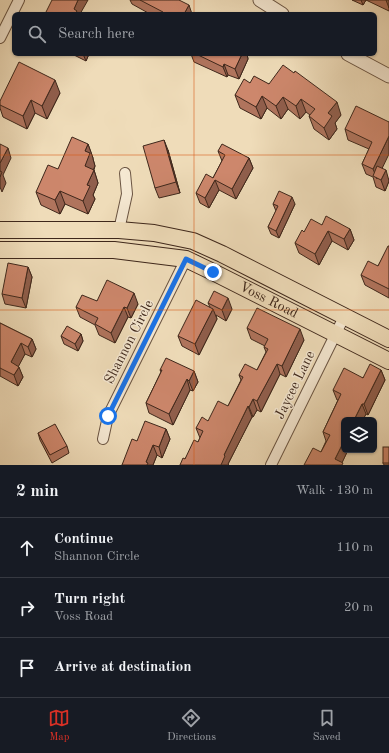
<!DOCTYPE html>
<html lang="en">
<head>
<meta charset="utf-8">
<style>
	:root { --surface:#171b24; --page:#20242c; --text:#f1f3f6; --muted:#9ea1a6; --line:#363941; --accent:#d93025 }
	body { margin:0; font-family:"Old Standard TT",serif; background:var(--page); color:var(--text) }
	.controls { position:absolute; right:12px; bottom:12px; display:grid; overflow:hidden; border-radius:6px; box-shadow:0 1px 3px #0004 }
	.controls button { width:36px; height:36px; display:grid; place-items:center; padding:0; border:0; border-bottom:1px solid var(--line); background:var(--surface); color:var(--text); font:20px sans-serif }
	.stop { position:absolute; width:12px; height:12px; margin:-9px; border:3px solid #1a73e8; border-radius:50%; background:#fff }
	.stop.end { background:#1a73e8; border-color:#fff; box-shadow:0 1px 4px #0008 }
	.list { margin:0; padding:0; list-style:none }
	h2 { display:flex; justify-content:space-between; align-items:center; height:52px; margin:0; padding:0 16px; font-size:17px }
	h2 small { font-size:13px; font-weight:400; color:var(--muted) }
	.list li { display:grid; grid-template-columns:26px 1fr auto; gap:12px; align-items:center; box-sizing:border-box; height:60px; padding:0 16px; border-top:1px solid var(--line) }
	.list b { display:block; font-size:15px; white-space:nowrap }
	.list p { margin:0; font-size:13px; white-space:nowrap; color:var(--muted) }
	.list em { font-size:13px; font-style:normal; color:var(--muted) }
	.icon { flex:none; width:22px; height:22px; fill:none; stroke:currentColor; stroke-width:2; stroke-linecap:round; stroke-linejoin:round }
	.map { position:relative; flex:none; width:389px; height:465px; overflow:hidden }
	.search { position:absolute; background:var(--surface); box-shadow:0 1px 3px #0004; left:12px; right:12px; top:12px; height:44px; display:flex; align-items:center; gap:10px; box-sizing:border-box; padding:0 14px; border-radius:6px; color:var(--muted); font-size:15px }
	.sheet { height:232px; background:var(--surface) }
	nav { display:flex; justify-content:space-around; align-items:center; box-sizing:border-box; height:56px; border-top:1px solid var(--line); background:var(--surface); font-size:11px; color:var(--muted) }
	nav a { display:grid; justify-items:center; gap:2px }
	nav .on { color:var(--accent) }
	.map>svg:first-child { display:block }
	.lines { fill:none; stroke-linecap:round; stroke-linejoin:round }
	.minor-casing { stroke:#6a5442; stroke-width:12 }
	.tertiary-casing { stroke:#6a5442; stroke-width:15 }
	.primary-casing { stroke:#3e271b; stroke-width:18 }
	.minor { stroke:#f5e8d2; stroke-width:10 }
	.tertiary { stroke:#f5e8d2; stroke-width:13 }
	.primary { stroke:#efdcb9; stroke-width:16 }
	.wall { fill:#b0745d; stroke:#3e271b }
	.shaded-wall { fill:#905e4c; stroke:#3e271b }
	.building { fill:#cd876c; stroke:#3e271b }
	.route { stroke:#1a73e8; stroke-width:5 }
	.grid { fill:none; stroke:#d7540e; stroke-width:1; stroke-opacity:0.55 }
	.labels { text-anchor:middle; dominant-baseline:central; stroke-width:3; stroke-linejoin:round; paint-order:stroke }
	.street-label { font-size:14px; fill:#3e271b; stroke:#f5e8d2 }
</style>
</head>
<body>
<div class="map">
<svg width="389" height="465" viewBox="0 0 389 465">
	<rect width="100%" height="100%" fill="#efdcb9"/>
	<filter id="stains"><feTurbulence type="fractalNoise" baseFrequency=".005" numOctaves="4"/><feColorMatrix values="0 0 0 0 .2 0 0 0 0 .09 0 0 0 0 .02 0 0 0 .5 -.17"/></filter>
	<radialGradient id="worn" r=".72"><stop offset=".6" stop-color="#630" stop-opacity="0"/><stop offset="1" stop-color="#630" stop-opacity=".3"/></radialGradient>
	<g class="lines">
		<g class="minor-casing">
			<g id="minor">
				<polyline points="0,38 19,0"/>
				<polyline points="119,230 127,194 125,173"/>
				<polyline points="103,439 108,416 186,259"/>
				<polyline points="271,465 344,317"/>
			</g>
		</g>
		<g class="tertiary-casing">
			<g id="tertiary">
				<polyline points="260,0 282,14"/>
				<polyline points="348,54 389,76"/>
			</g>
		</g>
		<g class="primary-casing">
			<g id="primary">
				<polyline points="0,230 119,230 154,233 193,241 222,254 389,339"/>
				<path id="s1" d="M0 250H114L186 259 213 272 389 361"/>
			</g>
		</g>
		<use href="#minor" class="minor"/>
		<use href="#tertiary" class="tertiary"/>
		<use href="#primary" class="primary"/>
	</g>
	<g class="wall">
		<polygon points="130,0 179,0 192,14 150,14 132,4"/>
		<polygon points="352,0 366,0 363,5"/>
		<polygon points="366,0 389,0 389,11"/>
		<polygon points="72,54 89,54 86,61"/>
		<polygon points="191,54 247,54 248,59 239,79 228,75 227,77 194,62"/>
		<polygon points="250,83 269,84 341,115 335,123 337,129 329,140 314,129 309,116 310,115 306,112 300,119 288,109 281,119 267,108 261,119 240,108 235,95"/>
		<polygon points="60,93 47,119 35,113 27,129 3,117 0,108 0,101"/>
		<polygon points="389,122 382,168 389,180 389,181 385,191 376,187 373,177 366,174 362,164 369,149 348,140 345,129"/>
		<polygon points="88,144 93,158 93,159 95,166 94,170 98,183 93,195 95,199 88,214 65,204 60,214 41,205 36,192"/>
		<polygon points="168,150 180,193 159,198 155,188"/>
		<polygon points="218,151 249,158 253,168 236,199 219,190 209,208 200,203 196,193 213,178 222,161"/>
		<polygon points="273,204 295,204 279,238 271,234 268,227 276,211"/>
		<polygon points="322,225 350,229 354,240 348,250 332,241 319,265 299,253 295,243 304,232"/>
		<polygon points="389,246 389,298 365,285 361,275 378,266"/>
		<polygon points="28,267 32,277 26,308 5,304 2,294"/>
		<polygon points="97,301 138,304 131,318 128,317 115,343 99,335 95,325 80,317 76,307"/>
		<polygon points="208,303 232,309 226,321 216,315 217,319 199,355 182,346 178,336 210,307"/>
		<polygon points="0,323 32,339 36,349 32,357 25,354 18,366 23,377 18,386 0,376"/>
		<polygon points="247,328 304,340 286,377 280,374 261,412 257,410 253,417 252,417 228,464 229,465 180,465 198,442 200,438 196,428 208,421 228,406 241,380 239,375 257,370 266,352 264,347 265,346 251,339"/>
		<polygon points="81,334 83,341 78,351 64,344 61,336"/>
		<polygon points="160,370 194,371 198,382 193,391 190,390 173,425 149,413 146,403 161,372"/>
		<polygon points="381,370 385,380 368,415 366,414 344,450 348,450 342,462 321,452 326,441 323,432 338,400 337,400 333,390"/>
		<polygon points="166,429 170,439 162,458 157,455 153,465 122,465 137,441"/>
		<polygon points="38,433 67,446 69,453 52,463 40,440"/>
		<polygon points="389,447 389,465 384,465 383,463"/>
	</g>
	<g class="shaded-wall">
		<polygon points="78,0 88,0 80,14 75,14 74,9"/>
		<polygon points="361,0 366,0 363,5"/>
		<polygon points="386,0 389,0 389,8"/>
		<polygon points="189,5 192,14 184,14"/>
		<polygon points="83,54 89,54 86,61"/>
		<polygon points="242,54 247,54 248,59 239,79 235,69"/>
		<polygon points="224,64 228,75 227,77 223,67"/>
		<polygon points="55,80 60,93 47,119 42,106"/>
		<polygon points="262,96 267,108 261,119 256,107"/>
		<polygon points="283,97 288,109 281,119 276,106"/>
		<polygon points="301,99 306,112 300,119 296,106"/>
		<polygon points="31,100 35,113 27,129 23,116"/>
		<polygon points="337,102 341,115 335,123 337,129 329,140 324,128 328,113"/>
		<polygon points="389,136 389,154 377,179 373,169"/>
		<polygon points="164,140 168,150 180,193 176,182"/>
		<polygon points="88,144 93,158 93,159 95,166 89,179 85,166 85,151"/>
		<polygon points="8,148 11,158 3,175 6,183 2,192 0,187 0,163"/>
		<polygon points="249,158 253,168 236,199 232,189"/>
		<polygon points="94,170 98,183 93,195 95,199 88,214 83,201 87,185"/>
		<polygon points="386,170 389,181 385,191 381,180"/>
		<polygon points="215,180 219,190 209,208 205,198"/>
		<polygon points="60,191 65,204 60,214 55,200"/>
		<polygon points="292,197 295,204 279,238 276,231"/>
		<polygon points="350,229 354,240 348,250 344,239"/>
		<polygon points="328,231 332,241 319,265 315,254"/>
		<polygon points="28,267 32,277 26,308 22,298"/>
		<polygon points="134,293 138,304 131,318 127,308"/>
		<polygon points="228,298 232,309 226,321 222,310"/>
		<polygon points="124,307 128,317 115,343 111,333"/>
		<polygon points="213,309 217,319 199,355 195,344"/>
		<polygon points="300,329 304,340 286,377 282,366"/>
		<polygon points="81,334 83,341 78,351 75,344"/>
		<polygon points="32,339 36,349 32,357 28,347"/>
		<polygon points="21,343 25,354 15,373 11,362"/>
		<polygon points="277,364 280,374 261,412 257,401"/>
		<polygon points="19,367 23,377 18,386 14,375"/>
		<polygon points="381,370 385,380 368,415 364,404"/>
		<polygon points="194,371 198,382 193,391 189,381"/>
		<polygon points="187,379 190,390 173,425 169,414"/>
		<polygon points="253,399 257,410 253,417 249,407"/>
		<polygon points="362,404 366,414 363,420 354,420"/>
		<polygon points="248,406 252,417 228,464 229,465 221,465 224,455"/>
		<polygon points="166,429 170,439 162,458 159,447"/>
		<polygon points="344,441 344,450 348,450 341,465 335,459"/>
		<polygon points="153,445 157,455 153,465 147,465 146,462"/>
	</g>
	<g class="building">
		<polygon points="52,0 78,0 74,9 77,11 75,14 45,14"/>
		<polygon points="140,0 179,0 189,5 184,14 163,14 163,12"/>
		<polygon points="196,54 242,54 235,69 224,64 223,67"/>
		<polygon points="19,62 55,80 42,106 31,100 23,116 0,105 0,101"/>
		<polygon points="283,65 294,73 295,71 337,102 328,113 332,116 324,128 309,116 315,109 301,99 296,106 283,97 276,106 262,96 256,107 235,95 244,79 250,83 254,76 269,84"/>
		<polygon points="356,106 389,122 389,136 373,169 362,164 372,142 345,129"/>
		<polygon points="72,137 88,144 85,151 90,153 85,166 94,170 87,185 90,186 83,201 60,191 55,200 36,192 48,165 58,169"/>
		<polygon points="164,140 176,182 155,188 143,146"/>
		<polygon points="0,144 8,148 0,163"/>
		<polygon points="222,144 249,158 232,189 215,180 205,198 196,193 206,174 213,178 225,155 218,151"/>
		<polygon points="377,166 386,170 381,180 373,176"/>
		<polygon points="0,171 2,172 0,177"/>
		<polygon points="279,191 292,197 276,231 268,227 278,206 273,204"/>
		<polygon points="326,216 350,229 344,239 328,231 315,254 295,243 302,230 304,232 311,219 322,225"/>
		<polygon points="388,246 389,246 389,289 361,275 368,261 378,266"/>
		<polygon points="8,263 28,267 22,298 2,294"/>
		<polygon points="107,280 134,293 127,308 124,307 111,333 95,324 98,318 76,307 82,295 97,301"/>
		<polygon points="214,291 228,298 222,310 208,303"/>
		<polygon points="196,300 213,309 195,344 178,336"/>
		<polygon points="257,308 300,329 282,366 277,364 257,401 253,399 249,407 248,406 224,455 225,456 221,465 180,465 183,458 185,459 194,440 198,442 203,431 196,428 202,417 208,421 218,401 228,406 243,377 239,375 245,364 257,370 268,349 264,347 268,339 247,328"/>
		<polygon points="0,323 32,339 28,347 21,343 11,362 19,367 14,375 0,368"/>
		<polygon points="67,326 81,334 75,344 61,336"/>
		<polygon points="166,358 194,371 189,381 187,379 169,414 146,403 162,370 160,370"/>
		<polygon points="370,364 381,370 364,404 362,404 354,420 344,420 344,441 335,459 343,463 342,465 304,465 313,448 321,452 330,435 323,432 341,394 333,390 344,368 363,378"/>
		<polygon points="145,421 166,429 159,447 153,445 146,462 148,463 147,465 122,465 132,439 137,441"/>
		<polygon points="55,424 67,446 50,455 38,433"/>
		<rect x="383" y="447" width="6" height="16"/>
	</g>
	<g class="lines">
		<polyline class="route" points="108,416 186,259 213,272"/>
	</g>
	<path class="grid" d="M194 0V14M194 54V465M0 155H389M0 310H389"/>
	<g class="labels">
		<g class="street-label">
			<text stroke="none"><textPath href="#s1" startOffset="279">Voss Road</textPath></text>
			<text transform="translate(129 342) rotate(-63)">Shannon Circle</text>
			<text transform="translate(295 385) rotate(-64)">Jaycee Lane</text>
		</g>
	</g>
	<rect width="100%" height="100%" filter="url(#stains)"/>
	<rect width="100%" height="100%" fill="url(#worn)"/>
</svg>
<div class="controls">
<button><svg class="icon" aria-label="layers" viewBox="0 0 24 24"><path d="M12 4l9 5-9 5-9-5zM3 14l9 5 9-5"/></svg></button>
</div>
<div class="stop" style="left:108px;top:416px"></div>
<div class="stop end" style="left:213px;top:272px"></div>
<div class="search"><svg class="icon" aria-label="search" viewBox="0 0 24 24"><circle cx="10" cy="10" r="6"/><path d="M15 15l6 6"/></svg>Search here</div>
</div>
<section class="sheet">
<h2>2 min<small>Walk · 130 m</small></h2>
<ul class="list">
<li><svg class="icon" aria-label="ahead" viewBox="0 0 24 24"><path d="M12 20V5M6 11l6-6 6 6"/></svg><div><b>Continue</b><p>Shannon Circle</p></div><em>110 m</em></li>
<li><svg class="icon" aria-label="right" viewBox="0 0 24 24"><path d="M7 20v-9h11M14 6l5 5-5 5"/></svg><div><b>Turn right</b><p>Voss Road</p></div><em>20 m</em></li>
<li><svg class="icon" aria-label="arrive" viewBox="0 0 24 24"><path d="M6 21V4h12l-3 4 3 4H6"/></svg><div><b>Arrive at destination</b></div></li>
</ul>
</section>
<nav>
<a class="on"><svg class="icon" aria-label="map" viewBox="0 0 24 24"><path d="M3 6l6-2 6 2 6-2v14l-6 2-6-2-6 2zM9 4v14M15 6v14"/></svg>Map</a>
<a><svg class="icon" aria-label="directions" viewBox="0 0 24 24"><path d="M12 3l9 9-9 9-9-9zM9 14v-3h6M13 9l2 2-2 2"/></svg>Directions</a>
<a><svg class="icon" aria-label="saved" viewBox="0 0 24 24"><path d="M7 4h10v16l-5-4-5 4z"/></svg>Saved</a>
</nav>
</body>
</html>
